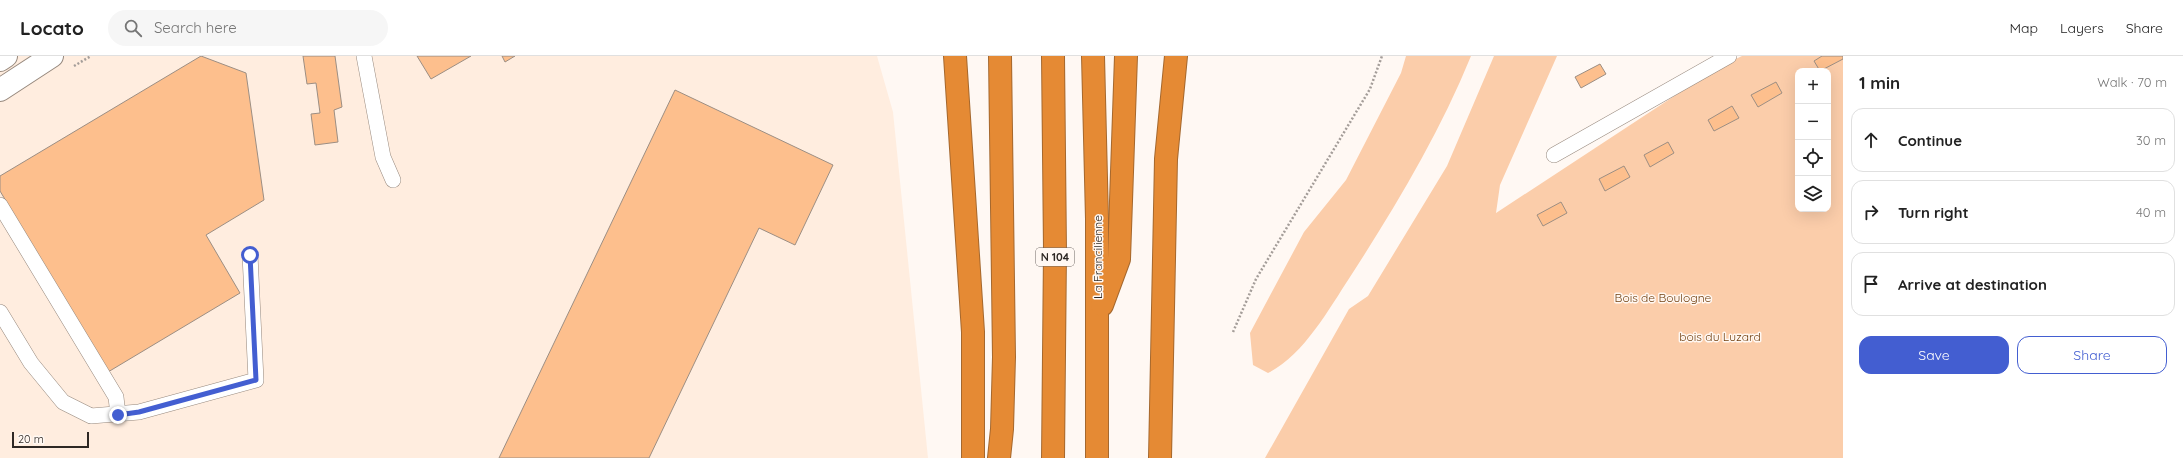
<!DOCTYPE html>
<html lang="en">
<head>
<meta charset="utf-8">
<style>
	:root { --surface:#fff; --page:#f6f6f6; --text:#222; --muted:#767676; --line:#e0e0e0; --accent:#435ed1 }
	body { margin:0; font-family:Quicksand,sans-serif; background:var(--page); color:var(--text) }
	.controls { position:absolute; right:12px; top:12px; display:grid; overflow:hidden; border-radius:8px; box-shadow:0 4px 16px #0002 }
	.controls button { width:36px; height:36px; display:grid; place-items:center; padding:0; border:0; border-bottom:1px solid var(--line); background:var(--surface); color:var(--text); font:20px sans-serif }
	.scale { position:absolute; left:12px; bottom:10px; width:77px; box-sizing:border-box; padding-left:4px; border:2px solid #2e2824; border-top:0; font-size:11px; line-height:14px; white-space:nowrap; color:#2e2824; -webkit-text-stroke:3px #fff8f3; paint-order:stroke }
	.stop { position:absolute; width:12px; height:12px; margin:-9px; border:3px solid #435ed1; border-radius:50%; background:#fff }
	.stop.end { background:#435ed1; border-color:#fff; box-shadow:0 1px 4px #0008 }
	.list { margin:0; padding:0; list-style:none }
	h2 { display:flex; justify-content:space-between; align-items:center; height:52px; margin:0; padding:0 16px; font-size:17px }
	h2 small { font-size:13px; font-weight:400; color:var(--muted) }
	.list li { display:grid; grid-template-columns:26px 1fr auto; gap:12px; align-items:center; box-sizing:border-box; height:64px; margin:0 8px 8px; padding:0 8px; border:1px solid var(--line); border-radius:12px }
	.list b { display:block; font-size:15px; white-space:nowrap }
	.list em { font-size:13px; font-style:normal; color:var(--muted) }
	.actions { display:flex; gap:8px; padding:12px 16px }
	.actions a { flex:1; padding:9px 0; border:1px solid var(--accent); border-radius:12px; text-align:center; font-size:14px; color:var(--accent) }
	.actions .main { background:var(--accent); color:#fff }
	.icon { flex:none; width:22px; height:22px; fill:none; stroke:currentColor; stroke-width:2; stroke-linecap:round; stroke-linejoin:round }
	.map { position:relative; flex:none; width:1843px; height:402px; overflow:hidden }
	header { display:flex; align-items:center; gap:24px; box-sizing:border-box; height:56px; padding:0 20px; background:var(--surface); border-bottom:1px solid var(--line) }
	header strong { font-size:19px }
	nav { display:flex; gap:22px; margin-inline-start:auto; font-size:14px }
	.search { width:280px; height:36px; background:var(--page); display:flex; align-items:center; gap:10px; box-sizing:border-box; padding:0 14px; border-radius:22px; color:var(--muted); font-size:15px }
	main { display:flex }
	aside { flex:1; background:var(--surface) }
	.map>svg:first-child { display:block }
	.built { fill:#ffeddf }
	.green { fill:#fbcdaa; fill-rule:evenodd }
	.building { fill:#fdbf8d; stroke:#9c8e83 }
	.lines { fill:none; stroke-linecap:round; stroke-linejoin:round }
	.lane-casing { stroke:#97897e; stroke-width:16 }
	.secondary-casing { stroke:#97897e; stroke-width:24 }
	.highway-casing { stroke:#a5682e; stroke-width:24 }
	.path { stroke:#a49d99; stroke-width:2.5; stroke-dasharray:2 2; stroke-linecap:butt }
	.lane { stroke:#fff; stroke-width:15 }
	.secondary { stroke:#fff; stroke-width:22 }
	.highway { stroke:#e58a34; stroke-width:22 }
	.route { stroke:#435ed1; stroke-width:5 }
	.labels { text-anchor:middle; dominant-baseline:central; stroke-width:3; stroke-linejoin:round; paint-order:stroke }
	.shield { fill:#fff8f3; stroke:#6d6662; stroke-width:1 }
	.shield-label { font-size:11px; font-weight:bold; fill:#2e2824 }
	.street-label { font-size:12px; fill:#2e2824; stroke:#fff8f3 }
	.park-label { font-size:12px; fill:#734111; stroke:#fff8f3 }
</style>
</head>
<body>
<header>
<strong>Locato</strong>
<div class="search"><svg class="icon" aria-label="search" viewBox="0 0 24 24"><circle cx="10" cy="10" r="6"/><path d="M15 15l6 6"/></svg>Search here</div>
<nav><a>Map</a><a>Layers</a><a>Share</a></nav>
</header>
<main>
<div class="map">
<svg width="1843" height="402" viewBox="0 0 1843 402">
	<rect width="100%" height="100%" fill="#fff8f3"/>
	<polygon class="built" points="0,0 877,0 893,56 928,402 0,402"/>
	<g class="green">
		<path d="M1406 0H1471C1439 78 1396 150 1350 221 1329 253 1303 300 1268 317L1253 309 1250 277 1304 176 1346 124 1401 17Z"/>
		<path d="M1494 0H1557L1500 129 1496 157 1717 12 1742 0H1843V402H1265L1349 253 1368 240 1447 110ZM1798 15H1828V153H1798Z"/>
	</g>
	<g class="building">
		<polygon points="201,0 246,17 264,144 206,179 240,237 108,316 0,135 0,120"/>
		<polygon points="303,0 335,0 342,51 334,54 338,86 315,89 311,58 320,57 316,27 307,28"/>
		<polygon points="417,0 471,0 431,23"/>
		<polygon points="502,0 515,0 505,6"/>
		<polygon points="1822,0 1843,0 1843,3 1820,15 1814,5"/>
		<polygon points="1600,8 1606,18 1581,32 1575,21"/>
		<polygon points="1776,26 1782,37 1758,51 1751,39"/>
		<polygon points="675,34 833,109 795,189 759,172 649,402 499,402"/>
		<polygon points="1732,50 1739,62 1714,75 1708,64"/>
		<polygon points="1668,86 1674,97 1650,111 1644,99"/>
		<polygon points="1624,110 1630,121 1605,135 1599,123"/>
		<polygon points="1561,146 1567,157 1543,170 1537,159"/>
	</g>
	<g class="lines">
		<g class="lane-casing">
			<g id="lane">
				<polyline points="364,0 383,101 393,124"/>
				<polyline points="1554,99 1729,0"/>
				<polyline points="0,149 116,341 118,359"/>
				<polyline points="0,256 31,307 63,346 91,360 139,356 256,324 250,199"/>
			</g>
		</g>
		<g class="secondary-casing">
			<g id="secondary">
				<polyline points="0,4 6,0"/>
				<polyline points="0,34 52,0"/>
			</g>
		</g>
		<g class="highway-casing">
			<g id="highway">
				<polyline points="955,0 973,276 973,402"/>
				<polyline points="1093,0 1097,163 1097,402"/>
				<polyline points="1102,249 1119,203 1126,0"/>
				<polyline points="999,402 1002,373 1004,301 1000,0"/>
				<polyline points="1053,402 1055,195 1053,0"/>
				<polyline points="1160,402 1166,103 1176,0"/>
			</g>
		</g>
		<g class="path">
			<polyline points="74,10 91,0"/>
			<polyline points="1233,276 1256,223 1370,33 1382,0"/>
		</g>
		<use href="#lane" class="lane"/>
		<use href="#secondary" class="secondary"/>
		<use href="#highway" class="highway"/>
	</g>
	<g class="lines">
		<polyline class="route" points="118,359 139,356 256,324 250,199"/>
	</g>
	<g class="labels">
		<rect class="shield" x="1036" y="192" width="38" height="18" rx="3"/>
		<g class="shield-label">
			<text x="1055" y="201">N 104</text>
		</g>
		<g class="street-label">
			<text transform="translate(1097 201) rotate(-90)">La Francilienne</text>
		</g>
		<g class="park-label">
			<text x="1663" y="241">Bois de Boulogne</text>
			<text x="1720" y="280">bois du Luzard</text>
		</g>
	</g>
</svg>
<div class="controls">
<button>+</button>
<button>−</button>
<button><svg class="icon" aria-label="locate" viewBox="0 0 24 24"><circle cx="12" cy="12" r="6"/><path d="M12 2v4M12 18v4M2 12h4M18 12h4"/></svg></button>
<button><svg class="icon" aria-label="layers" viewBox="0 0 24 24"><path d="M12 4l9 5-9 5-9-5zM3 14l9 5 9-5"/></svg></button>
</div>
<div class="scale">20 m</div>
<div class="stop" style="left:250px;top:199px"></div>
<div class="stop end" style="left:118px;top:359px"></div>
</div>
<aside>
<h2>1 min<small>Walk · 70 m</small></h2>
<ul class="list">
<li><svg class="icon" aria-label="ahead" viewBox="0 0 24 24"><path d="M12 20V5M6 11l6-6 6 6"/></svg><div><b>Continue</b></div><em>30 m</em></li>
<li><svg class="icon" aria-label="right" viewBox="0 0 24 24"><path d="M7 20v-9h11M14 6l5 5-5 5"/></svg><div><b>Turn right</b></div><em>40 m</em></li>
<li><svg class="icon" aria-label="arrive" viewBox="0 0 24 24"><path d="M6 21V4h12l-3 4 3 4H6"/></svg><div><b>Arrive at destination</b></div></li>
</ul>
<div class="actions"><a class="main">Save</a><a>Share</a></div>
</aside>
</main>
</body>
</html>
